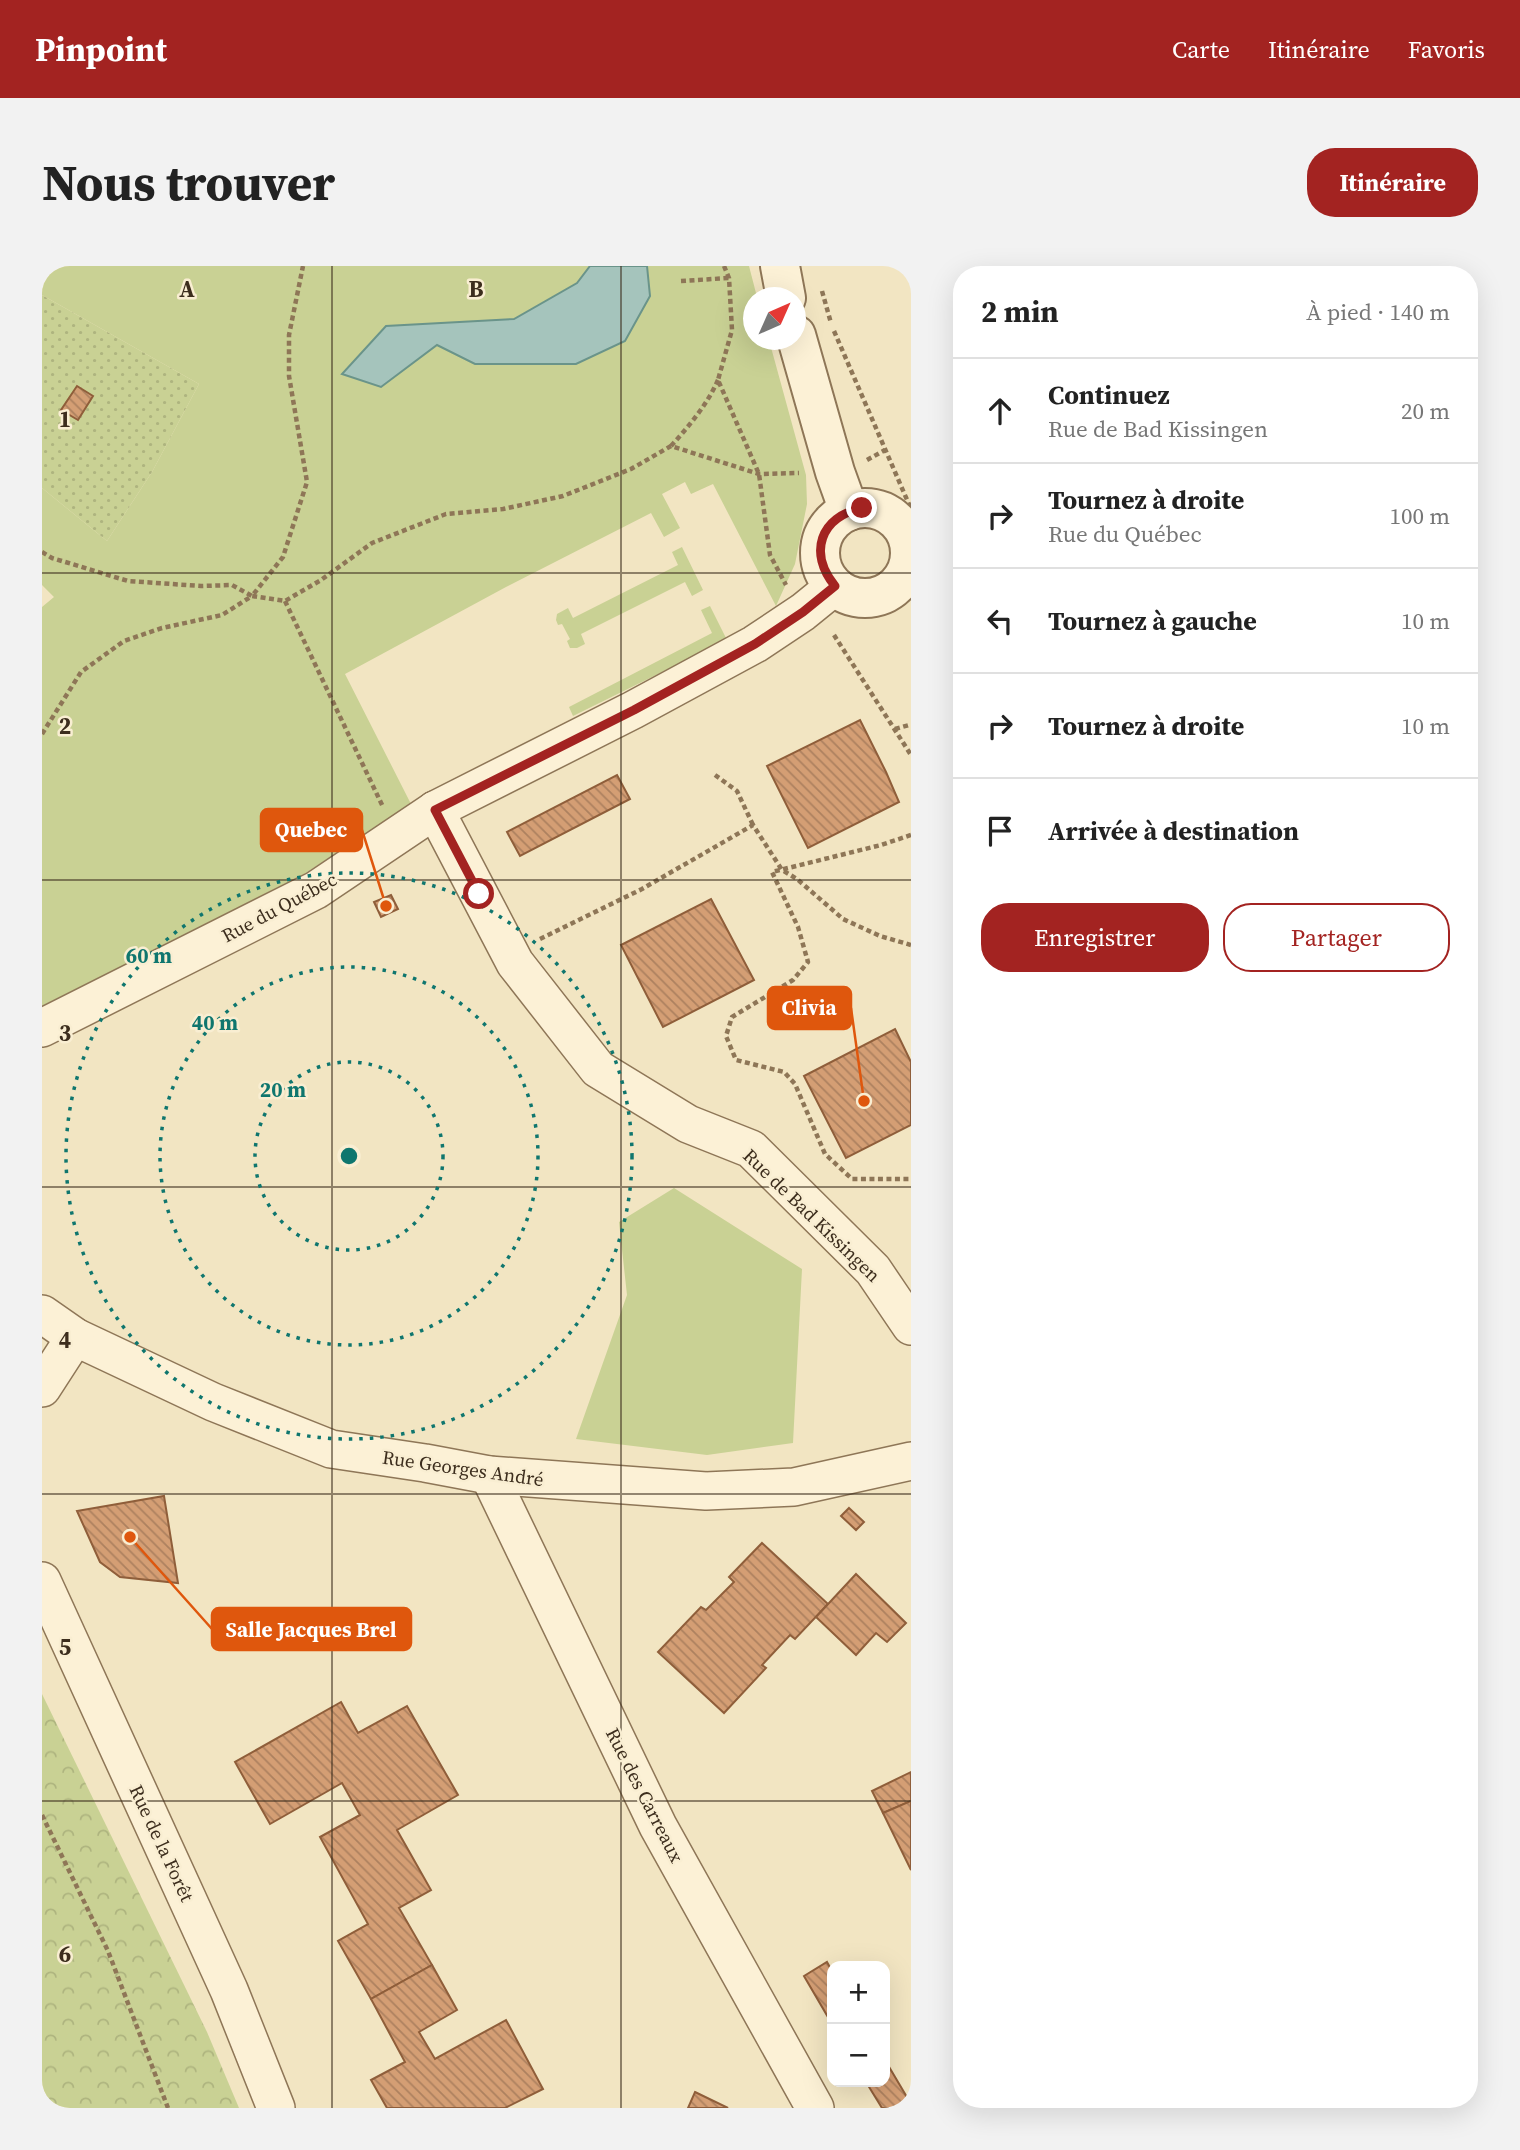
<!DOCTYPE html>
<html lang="fr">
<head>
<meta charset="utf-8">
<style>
	:root { --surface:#fff; --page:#f2f2f2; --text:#222; --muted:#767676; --line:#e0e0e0; --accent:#a32321 }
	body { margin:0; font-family:"Source Serif 4",serif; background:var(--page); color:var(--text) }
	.controls { position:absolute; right:21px; bottom:21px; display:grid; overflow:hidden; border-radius:14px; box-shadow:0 7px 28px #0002 }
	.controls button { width:63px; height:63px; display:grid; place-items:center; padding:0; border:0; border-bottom:2px solid var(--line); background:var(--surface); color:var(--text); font:35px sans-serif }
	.compass { position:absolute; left:701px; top:21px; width:63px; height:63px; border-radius:50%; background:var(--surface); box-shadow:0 7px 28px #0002; rotate:45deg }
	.stop { position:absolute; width:21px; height:21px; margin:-16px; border:5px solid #a32321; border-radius:50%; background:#fff }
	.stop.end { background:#a32321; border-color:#fff; box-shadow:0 2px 7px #0008 }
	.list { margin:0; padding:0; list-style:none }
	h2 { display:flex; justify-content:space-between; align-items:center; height:91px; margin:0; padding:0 28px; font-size:30px }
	h2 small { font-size:23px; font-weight:400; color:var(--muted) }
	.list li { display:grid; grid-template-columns:46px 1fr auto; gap:21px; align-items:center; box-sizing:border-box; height:105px; padding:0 28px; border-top:2px solid var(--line) }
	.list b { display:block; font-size:26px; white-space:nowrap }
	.list p { margin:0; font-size:23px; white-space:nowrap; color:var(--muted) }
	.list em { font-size:23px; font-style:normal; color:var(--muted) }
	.actions { display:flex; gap:14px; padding:21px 28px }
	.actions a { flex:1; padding:16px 0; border:2px solid var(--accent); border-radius:28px; text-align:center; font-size:24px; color:var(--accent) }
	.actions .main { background:var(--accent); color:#fff }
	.icon { flex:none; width:38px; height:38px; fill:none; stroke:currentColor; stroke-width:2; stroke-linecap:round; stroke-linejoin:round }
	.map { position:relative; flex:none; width:869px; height:1842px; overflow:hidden; border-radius:28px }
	header { display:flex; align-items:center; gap:42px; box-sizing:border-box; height:98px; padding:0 35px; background:var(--accent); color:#fff }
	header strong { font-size:33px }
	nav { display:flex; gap:38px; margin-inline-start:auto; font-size:24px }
	.intro { display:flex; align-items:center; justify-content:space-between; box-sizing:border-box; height:168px; padding:0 42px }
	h1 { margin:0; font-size:49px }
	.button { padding:18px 32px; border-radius:28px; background:var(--accent); color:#fff; font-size:24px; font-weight:700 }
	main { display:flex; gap:42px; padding:0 42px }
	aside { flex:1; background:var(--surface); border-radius:28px; box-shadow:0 7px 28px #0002 }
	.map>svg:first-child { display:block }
	.green { fill:#c9d194 }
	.forest { fill:url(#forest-crowns) }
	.garden { fill:url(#garden-dots) }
	.water { fill:#a5c4bc; stroke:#6a948a; stroke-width:2 }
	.building { fill:url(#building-back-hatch); stroke:#8f5e3a; stroke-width:2 }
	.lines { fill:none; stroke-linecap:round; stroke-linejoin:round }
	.minor-casing { stroke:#8e7657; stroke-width:40 }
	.tertiary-casing { stroke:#8e7657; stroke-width:42 }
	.path { stroke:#8e7657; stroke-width:4.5; stroke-dasharray:5 3.5; stroke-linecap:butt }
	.minor { stroke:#fcf1d6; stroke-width:37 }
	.tertiary { stroke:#fcf1d6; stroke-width:38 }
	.route { stroke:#a32321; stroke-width:9 }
	.grid { fill:none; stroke:#3c2d1d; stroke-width:2; stroke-opacity:0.55 }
	.ring { fill:none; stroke:#0f766e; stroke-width:3.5; stroke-dasharray:3.5 7 }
	.labels { text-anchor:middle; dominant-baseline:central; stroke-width:5; stroke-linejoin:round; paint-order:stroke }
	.street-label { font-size:19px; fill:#3c2d1d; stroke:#f9eed2 }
	.grid-label { font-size:23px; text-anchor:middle; font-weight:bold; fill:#3c2d1d; stroke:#f9eed2; stroke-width:5; stroke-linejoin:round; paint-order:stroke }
	.centre { fill:#0f766e; stroke:#f9eed2; stroke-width:3.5 }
	.ring-label { font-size:21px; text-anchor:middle; font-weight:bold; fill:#0f766e; stroke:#f9eed2; stroke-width:5; stroke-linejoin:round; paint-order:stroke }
	.leader { fill:none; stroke:#df570d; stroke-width:2.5 }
	.callout-dot { fill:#df570d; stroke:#f9eed2; stroke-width:2.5 }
	.callout { fill:#df570d; stroke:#df570d; stroke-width:2.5 }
	.callout-label { font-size:21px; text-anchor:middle; font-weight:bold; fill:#fff }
</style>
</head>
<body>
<header>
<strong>Pinpoint</strong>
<nav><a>Carte</a><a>Itinéraire</a><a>Favoris</a></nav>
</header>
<div class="intro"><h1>Nous trouver</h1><a class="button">Itinéraire</a></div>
<main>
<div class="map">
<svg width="869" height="1842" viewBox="0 0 869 1842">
	<defs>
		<pattern id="forest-crowns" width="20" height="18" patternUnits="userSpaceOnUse" patternTransform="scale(1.75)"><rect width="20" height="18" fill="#c9d194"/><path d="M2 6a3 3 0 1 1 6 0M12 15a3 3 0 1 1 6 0" fill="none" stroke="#aeb47f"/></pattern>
		<pattern id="garden-dots" width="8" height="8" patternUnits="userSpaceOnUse" patternTransform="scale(1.75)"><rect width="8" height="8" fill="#c9d194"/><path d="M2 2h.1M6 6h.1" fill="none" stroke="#aeb47f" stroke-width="1.8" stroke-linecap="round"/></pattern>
		<pattern id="building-back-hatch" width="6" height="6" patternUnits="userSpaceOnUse" patternTransform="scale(1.75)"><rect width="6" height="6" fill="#d49e74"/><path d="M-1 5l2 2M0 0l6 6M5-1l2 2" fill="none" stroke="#ad815f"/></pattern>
	</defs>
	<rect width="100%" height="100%" fill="#f2e5c2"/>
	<g class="green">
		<polygon points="4,0 707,0 715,31 712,32 712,74 727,74 764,209 765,238 753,298 734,340 671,218 649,228 643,216 620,228 638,262 622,271 609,247 464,321 303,408 369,538 259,610 0,740 0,341 12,331 0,319 0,222 65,275 110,206 157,118 0,29 0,14"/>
		<polygon points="640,281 661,324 650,330 643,316 539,368 543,378 535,382 528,382 525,375 528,373 520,358 516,359 514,354 515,348 526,342 531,352 636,299 630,286"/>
		<polygon points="668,340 685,374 531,450 527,441 670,367 659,344"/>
		<polygon points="632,922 760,1003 751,1177 665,1189 534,1173 585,1029 577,956"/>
	</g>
	<polygon class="forest" points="0,1428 165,1766 197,1842 0,1842"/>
	<polygon class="garden" points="0,29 157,118 110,206 65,275 0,222"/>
	<polygon class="water" points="548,0 605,0 608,30 583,75 534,98 433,98 395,79 339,121 300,108 344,60 472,53 535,17"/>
	<g class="building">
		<polygon points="35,120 51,130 36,154 19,144"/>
		<polygon points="818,454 844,506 857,536 766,582 725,500"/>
		<polygon points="575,509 588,533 478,590 465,566"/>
		<polygon points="349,629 356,643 339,651 332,636"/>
		<polygon points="669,633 712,714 621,761 579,679"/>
		<polygon points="853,763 869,796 869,859 804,892 762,810"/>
		<polygon points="122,1230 136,1317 78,1311 58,1296 35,1245"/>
		<polygon points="807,1242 822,1256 814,1264 799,1250"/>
		<polygon points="720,1277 786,1338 753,1373 748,1369 720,1399 724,1402 682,1447 616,1386 659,1341 664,1344 692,1316 687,1311"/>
		<polygon points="814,1308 864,1357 845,1376 834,1367 814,1389 774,1351"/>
		<polygon points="299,1436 316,1467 365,1440 416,1529 355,1564 389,1624 357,1642 390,1699 329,1733 296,1675 326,1658 278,1571 318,1549 300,1517 228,1558 193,1496"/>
		<polygon points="869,1506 869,1535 841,1547 830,1525"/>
		<polygon points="869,1535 869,1604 841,1547"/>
		<polygon points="785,1696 790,1705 790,1758 762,1710"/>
		<polygon points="390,1699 415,1744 377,1766 393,1793 464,1754 501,1823 463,1842 345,1842 329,1814 363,1796 329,1733"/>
		<polygon points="843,1794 869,1838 869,1842 840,1842 824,1816 843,1816"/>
		<polygon points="653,1826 686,1842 646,1842"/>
	</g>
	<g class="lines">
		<g class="minor-casing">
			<g id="minor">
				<polyline points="393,544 473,697 556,803 646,858 709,883 831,1004 869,1060"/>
				<polyline points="0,762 274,624 393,544 591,444 713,378 761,346 793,320"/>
				<polyline points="0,1048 33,1071 171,1136 289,1183 383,1197 447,1209 664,1225 752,1221 869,1195"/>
				<polyline points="0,1122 33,1071"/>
				<polyline points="447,1209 616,1560 773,1842"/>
				<polyline points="0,1315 187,1724 234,1842"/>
			</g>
		</g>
		<g class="tertiary-casing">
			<g id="tertiary">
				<polyline points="738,0 744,32"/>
				<polyline points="754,69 793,206 807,245"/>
				<circle cx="823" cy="287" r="45"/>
			</g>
		</g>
		<g class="path">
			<polyline points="682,0 687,12 690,64 676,114 717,208 728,289 744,319"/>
			<polyline points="639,15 687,12"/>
			<polyline points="780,25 789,57"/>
			<polyline points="792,65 869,243"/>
			<path d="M629 180C647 160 665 139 676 114"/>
			<polyline points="825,194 843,184"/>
			<polyline points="0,286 10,292 86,315 159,320 190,319 210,330 241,291 265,216 247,110 247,69 261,0"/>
			<polyline points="243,335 341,541"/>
			<polyline points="792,369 869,489"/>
			<polyline points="853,463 867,459"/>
			<polyline points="0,468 39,406 82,375 120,362 180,349 210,330 243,335 279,314 330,277 404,248 461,243 521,230 589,203 629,180 717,208 757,207"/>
			<polyline points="673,509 695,525 711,559"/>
			<polyline points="869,569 839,579 730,606 756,661 766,696 751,714 690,751 684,770 694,794 742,806 753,818 783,888 810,913 869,913"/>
			<polyline points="498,673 600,623 711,559 740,604 755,613 801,653 838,670 869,679"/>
			<polyline points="0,1549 66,1685 126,1842"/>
		</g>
		<use href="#minor" class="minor"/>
		<use href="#tertiary" class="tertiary"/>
	</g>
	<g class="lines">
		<path class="route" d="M437 628 393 544 592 444 713 378 761 346 793 320C766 287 778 251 820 242"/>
	</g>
	<path class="grid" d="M290 0V1842M579 0V1842M0 307H869M0 614H869M0 921H869M0 1228H869M0 1535H869"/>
	<g class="ring">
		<circle cx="307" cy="890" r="94"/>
		<circle cx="307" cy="890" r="189"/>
		<circle cx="307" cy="890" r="283"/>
	</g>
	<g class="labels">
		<g class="street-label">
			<text transform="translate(237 641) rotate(-28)">Rue du Québec</text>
			<text transform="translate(770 949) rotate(44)">Rue de Bad Kissingen</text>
			<text transform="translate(421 1202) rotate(8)">Rue Georges André</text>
			<text transform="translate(603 1529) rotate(63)">Rue des Carreaux</text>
			<text transform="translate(120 1577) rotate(65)">Rue de la Forêt</text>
		</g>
	</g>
	<g class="grid-label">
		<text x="145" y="31">A</text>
		<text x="434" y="31">B</text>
		<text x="23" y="161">1</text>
		<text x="23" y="468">2</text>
		<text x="23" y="775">3</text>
		<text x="23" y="1082">4</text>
		<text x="23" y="1389">5</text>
		<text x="23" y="1696">6</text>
	</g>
	<circle cx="307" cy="890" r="10" class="centre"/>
	<g class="ring-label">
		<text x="107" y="697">60 m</text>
		<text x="173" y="764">40 m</text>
		<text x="241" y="831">20 m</text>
	</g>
	<path class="leader" d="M344 640L320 564M822 835L809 742M88 1271L170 1363"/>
	<g class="callout-dot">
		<circle cx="344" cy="640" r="7"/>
		<circle cx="822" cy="835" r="7"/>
		<circle cx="88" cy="1271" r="7"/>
	</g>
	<g class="callout">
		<rect x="219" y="543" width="101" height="42" rx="7"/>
		<rect x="726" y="721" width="83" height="42" rx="7"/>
		<rect x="170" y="1342" width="199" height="42" rx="7"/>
	</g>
	<g class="callout-label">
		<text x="269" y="571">Quebec</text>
		<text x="767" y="749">Clivia</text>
		<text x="269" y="1371">Salle Jacques Brel</text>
	</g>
</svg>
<div class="controls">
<button>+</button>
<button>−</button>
</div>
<svg class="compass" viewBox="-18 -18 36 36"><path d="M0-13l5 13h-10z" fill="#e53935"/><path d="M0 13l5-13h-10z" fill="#767676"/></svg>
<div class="stop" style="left:437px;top:628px"></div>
<div class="stop end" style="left:820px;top:242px"></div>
</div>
<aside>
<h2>2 min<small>À pied · 140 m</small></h2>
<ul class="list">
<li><svg class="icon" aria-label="ahead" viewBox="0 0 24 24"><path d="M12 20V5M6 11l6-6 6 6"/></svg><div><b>Continuez</b><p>Rue de Bad Kissingen</p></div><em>20 m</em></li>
<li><svg class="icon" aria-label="right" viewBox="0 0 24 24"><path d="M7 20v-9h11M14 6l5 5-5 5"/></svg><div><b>Tournez à droite</b><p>Rue du Québec</p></div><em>100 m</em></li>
<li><svg class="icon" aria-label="left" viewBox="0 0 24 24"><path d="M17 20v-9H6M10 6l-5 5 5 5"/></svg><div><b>Tournez à gauche</b></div><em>10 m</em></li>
<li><svg class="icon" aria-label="right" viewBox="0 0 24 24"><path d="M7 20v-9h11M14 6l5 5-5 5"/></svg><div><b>Tournez à droite</b></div><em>10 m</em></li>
<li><svg class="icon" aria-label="arrive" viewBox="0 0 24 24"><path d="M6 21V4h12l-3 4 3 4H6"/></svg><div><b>Arrivée à destination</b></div></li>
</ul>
<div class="actions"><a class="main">Enregistrer</a><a>Partager</a></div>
</aside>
</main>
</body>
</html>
